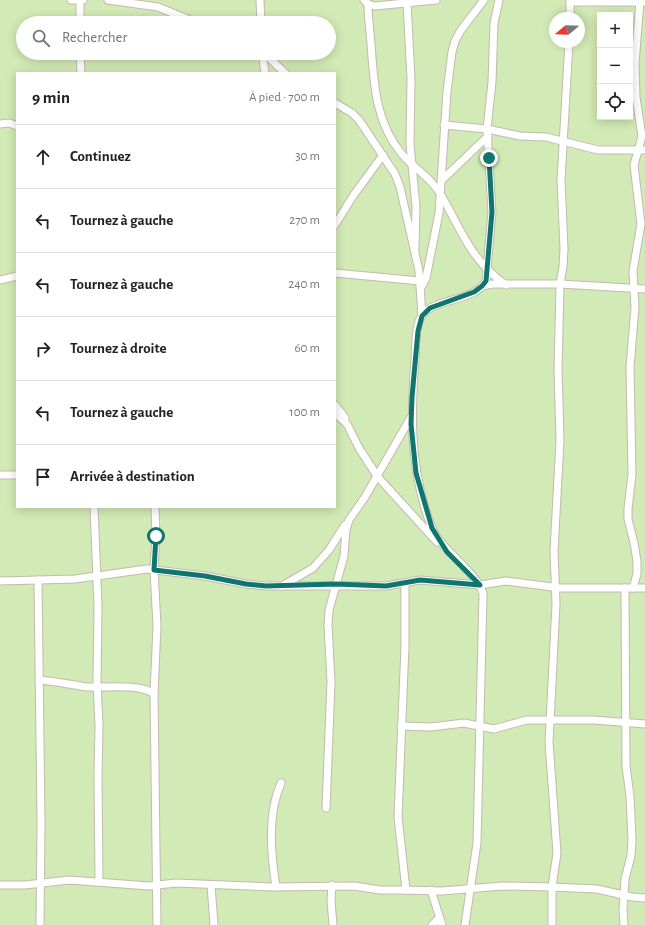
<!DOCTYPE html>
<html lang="fr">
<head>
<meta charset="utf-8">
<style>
	:root { --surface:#fff; --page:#f2f2f2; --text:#222; --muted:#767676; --line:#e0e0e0 }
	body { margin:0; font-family:"Alegreya Sans",sans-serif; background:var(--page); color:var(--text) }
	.controls { position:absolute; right:12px; top:12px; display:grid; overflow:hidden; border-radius:0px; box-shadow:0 2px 10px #0003 }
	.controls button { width:36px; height:36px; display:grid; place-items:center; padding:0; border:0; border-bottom:1px solid var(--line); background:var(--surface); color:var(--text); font:20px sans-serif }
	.compass { position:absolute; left:549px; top:12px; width:36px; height:36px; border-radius:50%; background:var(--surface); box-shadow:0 2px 10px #0003; rotate:251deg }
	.stop { position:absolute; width:12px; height:12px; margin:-9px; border:3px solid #0f766e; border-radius:50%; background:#fff }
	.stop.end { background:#0f766e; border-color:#fff; box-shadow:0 1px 4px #0008 }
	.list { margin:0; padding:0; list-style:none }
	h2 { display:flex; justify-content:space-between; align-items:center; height:52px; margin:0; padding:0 16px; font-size:17px }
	h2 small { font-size:13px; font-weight:400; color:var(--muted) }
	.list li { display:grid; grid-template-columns:26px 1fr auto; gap:12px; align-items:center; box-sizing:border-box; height:64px; padding:0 16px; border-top:1px solid var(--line) }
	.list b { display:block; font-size:15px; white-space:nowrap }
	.list em { font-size:13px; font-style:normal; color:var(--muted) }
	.icon { flex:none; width:22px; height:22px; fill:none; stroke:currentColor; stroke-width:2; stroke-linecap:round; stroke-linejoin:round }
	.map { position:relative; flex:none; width:645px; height:925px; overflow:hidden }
	.search { position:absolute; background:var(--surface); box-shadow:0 2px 10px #0003; left:16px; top:16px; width:320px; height:44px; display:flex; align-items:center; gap:10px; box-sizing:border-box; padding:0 14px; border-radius:22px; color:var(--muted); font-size:15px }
	.panel { position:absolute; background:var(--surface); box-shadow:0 2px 10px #0003; left:16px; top:72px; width:320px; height:436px; border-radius:0px }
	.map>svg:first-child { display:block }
	.green { fill:#d2eab5; fill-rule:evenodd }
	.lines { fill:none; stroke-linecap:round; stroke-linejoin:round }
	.street-casing { stroke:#c2bbae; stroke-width:9 }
	.street { stroke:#fff; stroke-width:7 }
	.route { stroke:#0f766e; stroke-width:5 }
</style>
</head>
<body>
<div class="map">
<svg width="645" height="925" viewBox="0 0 645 925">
	<rect width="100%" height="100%" fill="#f6f3ec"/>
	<path class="green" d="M0 0H645V925H0ZM600 15H630V117H600ZM555 18H579V42H555ZM23 23H329V53H23ZM17 73H335V507H17Z"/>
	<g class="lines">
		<g class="street-casing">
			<g id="street">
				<polyline points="71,0 83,0"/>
				<polyline points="108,0 158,7 197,23"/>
				<polyline points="260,0 261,23"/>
				<polyline points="364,0 368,4 375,6 436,0"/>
				<polyline points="570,2 645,2"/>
				<polyline points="407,3 411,79 410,144 416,207 415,251"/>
				<path d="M368 4C368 18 370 30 371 44 374 83 375 121 401 153 413 168 432 178 441 195 461 229 471 261 506 285"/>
				<polyline points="570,18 570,0"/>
				<polyline points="80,23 80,0"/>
				<polyline points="80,53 81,73"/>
				<polyline points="262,53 265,73"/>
				<polyline points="264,53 285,73"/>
				<polyline points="335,103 352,113 359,120 395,174 400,187 419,271 422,316"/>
				<polyline points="0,124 9,123 17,126"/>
				<polyline points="444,125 487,129 520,136 546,137 598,150 645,150"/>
				<polyline points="442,180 488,136"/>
				<polyline points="335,225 353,196 383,155"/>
				<polyline points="335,273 420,281"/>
				<polyline points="0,280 17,276"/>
				<polyline points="482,286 493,284 560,284 645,289"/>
				<polyline points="421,288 426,278 439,213 447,91 452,52 455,41 461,30 484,0"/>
				<polyline points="335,405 345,418"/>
				<polyline points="335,413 347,424 359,448 377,476 437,542"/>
				<polyline points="0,475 17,475"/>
				<polyline points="94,507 98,606 97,683 99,725 98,776 99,882"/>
				<polyline points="155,507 156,536 154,570 157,626 154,694 157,925"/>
				<polyline points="38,580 41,823 40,925"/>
				<polyline points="0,581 75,579 147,569 205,576 246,584 266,586 386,586 420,580 480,585 506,581 560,588 645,588"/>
				<polyline points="405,583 405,646 398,817 406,890"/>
				<polyline points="282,586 313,568 329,550 345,525"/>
				<polyline points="633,588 637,574 637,561 634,543 628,519 628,509 632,474 630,367 635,307 633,271 641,224 634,165 642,136 636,97 635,64 640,0"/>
				<path d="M39 680C55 681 71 685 88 687 105 688 140 683 154 694"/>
				<polyline points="401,726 431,727 464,723 494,729 527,720 594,720 645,724"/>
				<polyline points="326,808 331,682 328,625 329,610 344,556 346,530 349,520 365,497 411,417"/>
				<polyline points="0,885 25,885 69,880 149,886 176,883 271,887 354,886 380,890 399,890 442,891 502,886 552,887 597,889 632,897 645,898"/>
				<polyline points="211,885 214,925"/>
				<polyline points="332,885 331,901 333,925"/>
				<path d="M276 887C271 855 267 814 281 783"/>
				<polyline points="431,890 442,925"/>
				<polyline points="432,925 439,918"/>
				<path d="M465 925 477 843 483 594C480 577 448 554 436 536 431 528 428 518 425 508 410 459 411 410 415 359 416 346 415 328 421 317 432 297 474 303 486 281L492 212 487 129 492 82 494 23 499 0"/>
				<polyline points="552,925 552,887 557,853 549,742 556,604 554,551 560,440 558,370 560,284 563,267 564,249 561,180 569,42"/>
				<polyline points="624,925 623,910 625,879 631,856 632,840 630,796 626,766 625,588"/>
			</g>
		</g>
		<use href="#street" class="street"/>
	</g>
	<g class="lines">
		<polyline class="route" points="156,536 154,570 205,576 246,584 266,586 336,584 386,586 420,580 480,585 447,552 432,528 416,473 411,424 412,397 418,331 422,316 430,308 474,292 482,286 486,281 492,212 489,158"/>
	</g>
</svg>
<div class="controls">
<button>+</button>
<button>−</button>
<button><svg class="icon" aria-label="locate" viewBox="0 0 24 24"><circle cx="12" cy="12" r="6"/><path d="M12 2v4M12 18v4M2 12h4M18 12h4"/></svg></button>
</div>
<svg class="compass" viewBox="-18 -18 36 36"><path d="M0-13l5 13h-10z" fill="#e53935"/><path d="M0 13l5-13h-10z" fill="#767676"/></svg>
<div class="stop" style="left:156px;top:536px"></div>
<div class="stop end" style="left:489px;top:158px"></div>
<div class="search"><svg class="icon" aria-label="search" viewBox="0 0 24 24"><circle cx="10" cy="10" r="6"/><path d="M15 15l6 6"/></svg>Rechercher</div>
<section class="panel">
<h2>9 min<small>À pied · 700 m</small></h2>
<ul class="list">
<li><svg class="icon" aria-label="ahead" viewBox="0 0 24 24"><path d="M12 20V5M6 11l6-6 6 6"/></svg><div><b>Continuez</b></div><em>30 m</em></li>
<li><svg class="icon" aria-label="left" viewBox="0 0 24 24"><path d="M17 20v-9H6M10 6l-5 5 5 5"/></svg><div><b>Tournez à gauche</b></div><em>270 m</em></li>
<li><svg class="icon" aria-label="left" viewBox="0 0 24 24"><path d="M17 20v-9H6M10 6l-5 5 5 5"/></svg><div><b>Tournez à gauche</b></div><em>240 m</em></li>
<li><svg class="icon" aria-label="right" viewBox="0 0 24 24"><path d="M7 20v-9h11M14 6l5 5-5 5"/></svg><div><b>Tournez à droite</b></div><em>60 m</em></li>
<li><svg class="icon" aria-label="left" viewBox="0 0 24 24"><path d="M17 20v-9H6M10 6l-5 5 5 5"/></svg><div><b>Tournez à gauche</b></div><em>100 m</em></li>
<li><svg class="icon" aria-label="arrive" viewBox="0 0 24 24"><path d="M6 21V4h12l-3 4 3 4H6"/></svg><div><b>Arrivée à destination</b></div></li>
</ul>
</section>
</div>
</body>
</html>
